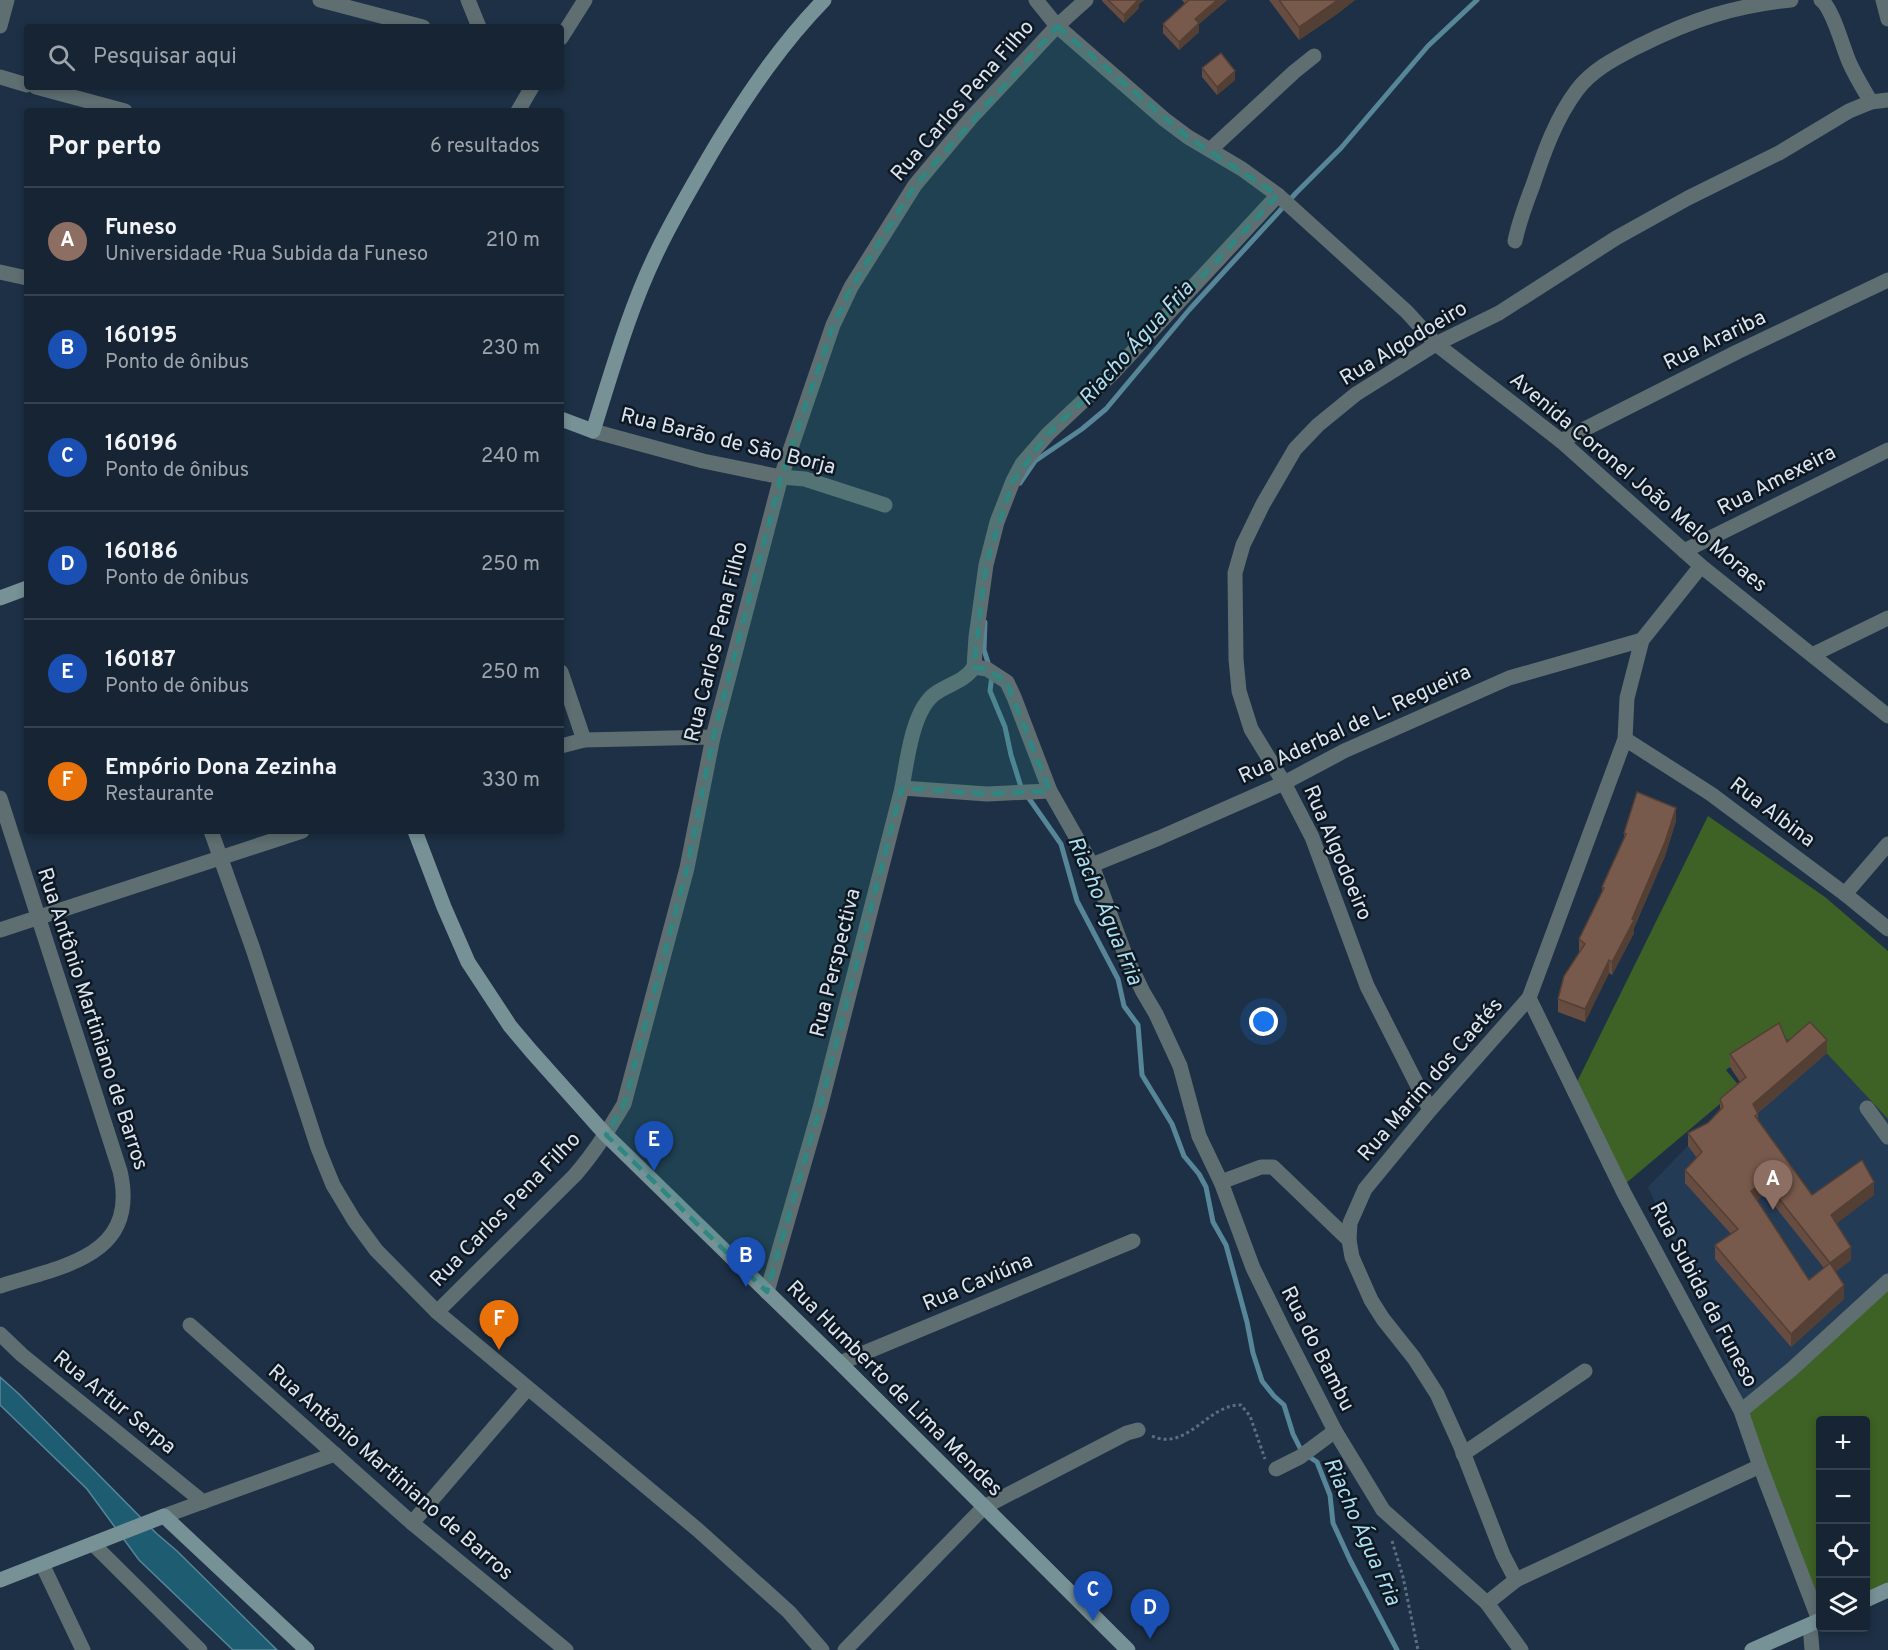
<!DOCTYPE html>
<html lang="pt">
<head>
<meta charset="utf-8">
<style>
	:root { --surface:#162434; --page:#233040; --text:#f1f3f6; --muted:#9ea4ac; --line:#35414f; --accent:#bca0f2 }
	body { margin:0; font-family:Overpass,sans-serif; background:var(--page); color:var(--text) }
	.controls { position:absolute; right:18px; bottom:18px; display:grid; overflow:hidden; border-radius:6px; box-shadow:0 3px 9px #0003 }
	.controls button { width:54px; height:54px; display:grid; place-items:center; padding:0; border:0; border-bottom:2px solid var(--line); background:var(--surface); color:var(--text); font:30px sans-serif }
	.you { position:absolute; left:1264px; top:1022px; width:21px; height:21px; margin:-15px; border:4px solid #fff; border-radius:50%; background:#1a73e8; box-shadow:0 0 0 9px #1a73e833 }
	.badge { display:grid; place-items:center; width:39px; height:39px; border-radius:50%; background:var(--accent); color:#fff; font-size:20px; font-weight:700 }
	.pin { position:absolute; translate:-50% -50px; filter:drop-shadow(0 2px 3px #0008) }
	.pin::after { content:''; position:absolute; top:32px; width:21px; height:18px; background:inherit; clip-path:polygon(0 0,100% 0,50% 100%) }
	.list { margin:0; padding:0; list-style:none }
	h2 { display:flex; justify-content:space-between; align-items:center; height:78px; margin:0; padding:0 24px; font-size:26px }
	h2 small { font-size:20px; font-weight:400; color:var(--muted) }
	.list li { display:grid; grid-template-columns:39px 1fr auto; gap:18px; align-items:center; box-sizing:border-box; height:108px; padding:0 24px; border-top:2px solid var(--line) }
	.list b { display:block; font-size:22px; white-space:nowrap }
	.list p { margin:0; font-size:20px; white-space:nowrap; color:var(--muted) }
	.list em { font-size:20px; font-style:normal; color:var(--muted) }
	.icon { flex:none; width:33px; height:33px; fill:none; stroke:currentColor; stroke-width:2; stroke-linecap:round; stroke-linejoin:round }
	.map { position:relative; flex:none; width:1888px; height:1650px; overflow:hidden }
	.search { position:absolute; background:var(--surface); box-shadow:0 3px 9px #0003; left:24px; top:24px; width:540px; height:66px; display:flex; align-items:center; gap:15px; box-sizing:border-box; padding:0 21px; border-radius:6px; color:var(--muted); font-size:22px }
	.panel { position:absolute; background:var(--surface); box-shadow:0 3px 9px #0003; left:24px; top:108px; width:540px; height:726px; border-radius:6px }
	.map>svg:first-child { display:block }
	.built { fill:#243b55 }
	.green { fill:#3e6125 }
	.water { fill:#1e5d71; stroke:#568698; stroke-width:1.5 }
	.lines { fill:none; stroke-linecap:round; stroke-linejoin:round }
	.stream { stroke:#568698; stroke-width:5 }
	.path { stroke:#5d6e80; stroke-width:3; stroke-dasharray:3 3; stroke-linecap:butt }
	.street { stroke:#5e6e71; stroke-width:15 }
	.secondary { stroke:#779296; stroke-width:15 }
	.wall { fill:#674d41; fill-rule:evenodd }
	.shaded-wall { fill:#543f35 }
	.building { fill:#785a4c; stroke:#543f35; stroke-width:1.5; fill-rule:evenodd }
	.marked { fill:#2d8782; fill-opacity:0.2; stroke:#2d8782; stroke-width:4.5; stroke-dasharray:12 8; stroke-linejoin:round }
	.labels { text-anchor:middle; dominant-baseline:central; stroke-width:5; stroke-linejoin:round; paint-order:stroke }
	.street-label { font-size:21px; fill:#d9e5f2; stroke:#0f1821 }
	.water-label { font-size:22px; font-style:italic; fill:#abdef1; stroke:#0f1821 }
</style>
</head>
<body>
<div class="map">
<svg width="1888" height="1650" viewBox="0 0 1888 1650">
	<rect width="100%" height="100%" fill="#1d3045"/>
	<polygon class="built" points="1805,1030 1888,1119 1888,1292 1749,1413 1689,1276 1648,1187 1734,1098 1773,1035"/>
	<g class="green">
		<polygon points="1708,816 1825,897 1888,951 1888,1119 1805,1030 1793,1041 1773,1035 1726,1070 1740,1087 1625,1184 1575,1086"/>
		<polygon points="1888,1282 1888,1583 1866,1594 1866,1420 1820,1420 1820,1607 1743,1419"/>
	</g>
	<polygon class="water" points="0,1377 19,1394 156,1533 177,1551 277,1650 233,1650 139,1560 87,1489 0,1405"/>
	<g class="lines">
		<g class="stream">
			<polyline points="1020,483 1035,461 1082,429 1106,409 1189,310 1296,193 1341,148 1428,46 1477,0"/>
			<polyline points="985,622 984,650 992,675 990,691 1005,727 1011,755 1021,787 1061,844 1077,901 1118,979 1124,1006 1138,1025 1142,1075 1172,1124 1184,1156 1199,1174 1206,1187 1213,1222 1226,1245 1247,1322 1253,1353 1262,1381 1274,1396 1284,1405 1293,1434 1302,1452 1317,1462 1330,1495 1333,1523 1350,1560 1397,1650"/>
		</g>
		<g class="path">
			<path d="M1152 1436C1187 1452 1208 1404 1241 1405L1250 1416 1265 1459"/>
			<polyline points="1392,1541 1403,1577 1418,1650"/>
		</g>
		<g class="street">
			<polyline points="320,0 423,27"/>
			<polyline points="468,0 479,27"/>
			<polyline points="1036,0 1057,26 1164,119 1188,137 1242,169 1278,195 1407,312 1436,344 1561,441 1701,566 1888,716"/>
			<path d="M1821 0C1833 8 1843 49 1850 64 1856 77 1864 90 1871 102"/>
			<polyline points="1883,0 1888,19"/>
			<polyline points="0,26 7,0"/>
			<polyline points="561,38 585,0"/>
			<polyline points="0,77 27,85"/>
			<polyline points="36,87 125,111"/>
			<polyline points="518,111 532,87"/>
			<polyline points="1210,150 1294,72 1314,56"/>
			<path d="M1515 241C1519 222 1526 203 1533 185 1544 152 1556 118 1577 90 1593 69 1616 58 1639 46 1691 20 1733 6 1791 0"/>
			<polyline points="0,272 27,278"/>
			<polyline points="593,431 703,461 781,477 805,479 885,505"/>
			<polyline points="1561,441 1737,352 1888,280"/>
			<polyline points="1684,551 1888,450"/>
			<polyline points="1812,655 1888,618"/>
			<polyline points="974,667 987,669 1007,682 1014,697 1050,791 1092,865 1126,957 1143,992 1156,1014 1180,1066 1199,1136 1221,1182"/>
			<polyline points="974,667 976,637 986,565 997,522 1013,481 1022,464 1048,434 1113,373 1278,195"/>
			<polyline points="561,672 584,740"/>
			<polyline points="1625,739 1711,794 1845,894 1888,929"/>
			<polyline points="561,746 584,740 713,737"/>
			<polyline points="902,788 987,794 1050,791"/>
			<path d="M0 798 120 1171C140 1257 62 1266 0 1286"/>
			<polyline points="211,831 253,949 318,1148 333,1185 354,1220 376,1250 437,1312 698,1530 789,1612 822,1650"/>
			<polyline points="1092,865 1159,838 1284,783 1344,751 1509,678 1642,640"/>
			<polyline points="1845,894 1888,844"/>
			<polyline points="0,930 302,831"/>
			<polyline points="1529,998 1624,1193 1741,1411 1760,1466 1819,1620"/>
			<polyline points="1867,1108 1888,1137"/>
			<polyline points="1430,1110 1367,986 1312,837 1284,783 1251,729 1239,691 1236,659 1235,573 1243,545 1263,504 1295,449 1318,425 1356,394 1436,344 1499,313 1616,238 1688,198 1779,153 1849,111 1871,102 1888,100"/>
			<polyline points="1349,1240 1273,1167 1261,1167 1221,1182 1253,1268 1284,1331 1335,1431 1383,1510 1487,1603 1521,1650"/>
			<path d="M767 1292 820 1108 902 788C907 762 912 709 936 693 949 684 965 681 974 667"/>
			<path d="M437 1312 575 1175C595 1152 609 1129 624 1104L687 868 713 737 781 477 833 325 851 287 915 185 971 118 1057 26 1086 0"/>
			<polyline points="190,1325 412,1523 566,1650"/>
			<polyline points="0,1334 22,1355 203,1502"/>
			<polyline points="840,1363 1133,1241"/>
			<polyline points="1741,1411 1792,1369 1888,1281"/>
			<polyline points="1463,1454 1585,1371"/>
			<polyline points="1276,1469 1300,1457 1335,1431"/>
			<polyline points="164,1516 335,1454"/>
			<polyline points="412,1523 527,1389"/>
			<polyline points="93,1544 200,1650"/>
			<polyline points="42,1564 83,1650"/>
			<polyline points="1516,1580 1760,1466"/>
			<polyline points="1487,1603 1516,1580 1503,1555 1461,1447 1437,1394 1414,1358 1383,1319 1371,1300 1352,1257 1349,1240 1350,1223 1365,1189 1430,1110 1529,998 1625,739 1627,698 1642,640 1701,566"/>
			<polyline points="1810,1625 1812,1650"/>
			<polyline points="845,1650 984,1507 1127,1433 1138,1430"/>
		</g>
		<g class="secondary">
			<path d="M561 419 593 431C612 371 629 310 656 254 674 216 696 179 718 142 749 92 782 43 824 0"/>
			<polyline points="0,598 27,588"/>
			<polyline points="415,831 444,907 468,962 510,1026 532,1052 606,1135 840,1363 1128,1650"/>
			<polyline points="0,1580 164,1516 307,1650"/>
			<polyline points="1866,1600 1888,1590"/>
			<polyline points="1752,1650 1820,1620"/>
		</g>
	</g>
	<g class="wall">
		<polygon points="1102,0 1144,0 1139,4 1139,8 1124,23 1102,1"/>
		<polygon points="1182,0 1227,0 1199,24 1199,32 1179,50 1163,33 1163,24 1185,4"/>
		<polygon points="1269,0 1355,0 1337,14 1299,40"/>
		<polygon points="1202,68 1235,80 1217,95 1202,77"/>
		<polygon points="1676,821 1665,856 1634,928 1634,933 1612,975 1609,973 1585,1022 1558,1012 1558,999 1579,953 1579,939 1602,891 1602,887 1624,839 1624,833"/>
		<path d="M1787 1042 1827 1053 1758 1113V1120L1812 1195H1874L1836 1223 1851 1260 1835 1272 1844 1299 1791 1347 1715 1259V1245L1731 1234 1685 1183V1170L1697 1158 1688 1146V1133L1708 1123 1720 1109V1099L1740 1082 1730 1067V1054ZM1765 1194 1824 1268 1809 1280 1757 1200Z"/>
	</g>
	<g class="shaded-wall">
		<polygon points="1137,0 1144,0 1139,4 1139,8 1124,23 1124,15"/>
		<polygon points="1217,0 1227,0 1199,24 1199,32 1179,50 1179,42 1195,19"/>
		<polygon points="1338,0 1355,0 1337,14 1299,40 1299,27"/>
		<polygon points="1235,71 1235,80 1217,95 1217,87"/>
		<polygon points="1676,808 1676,821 1665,856 1634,928 1634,933 1612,975 1612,962"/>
		<polygon points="1609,960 1609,973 1585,1022 1585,1009"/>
		<polygon points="1827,1040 1827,1053 1753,1117 1753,1104"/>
		<polygon points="1765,1181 1765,1194 1751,1204 1751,1191"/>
		<polygon points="1874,1182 1874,1195 1831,1228 1831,1215"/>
		<polygon points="1851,1247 1851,1260 1830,1276 1830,1263"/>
		<polygon points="1844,1285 1844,1299 1791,1347 1791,1334"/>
	</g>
	<g class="building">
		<polygon points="1108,0 1138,0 1124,15"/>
		<polygon points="1189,0 1217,0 1195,19 1199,23 1179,42 1163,24"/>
		<polygon points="1279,0 1338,0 1299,27"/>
		<polygon points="1221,53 1235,71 1217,87 1202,68"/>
		<polygon points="1637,792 1676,808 1665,842 1632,919 1634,920 1612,962 1609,960 1585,1009 1558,999 1564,976 1585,944 1579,939 1604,888 1602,887 1626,834 1624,833"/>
		<path d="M1810 1022 1827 1040 1753 1104 1758 1114 1755 1116 1812 1195 1862 1160 1874 1182 1831 1215 1851 1247 1830 1263 1844 1285 1791 1334 1715 1245 1738 1229 1685 1170 1702 1152 1688 1133 1708 1123 1723 1107 1720 1099 1746 1077 1730 1054 1779 1023 1787 1042ZM1765 1181 1830 1263 1809 1280 1751 1191Z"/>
	</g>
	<path class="marked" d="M1057 26 1188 137 1278 195 1113 373 1048 434 1013 481 986 565 974 667 987 669 1007 682 1050 791 987 794 902 788 820 1108 767 1292 606 1135 624 1104 687 868 713 737 781 477 833 325 851 287 915 185Z"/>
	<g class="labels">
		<g class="street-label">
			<text transform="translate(963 101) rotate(-49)">Rua Carlos Pena Filho</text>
			<text transform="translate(1715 341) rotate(-26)">Rua Arariba</text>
			<text transform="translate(1404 344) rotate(-31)">Rua Algodoeiro</text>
			<text transform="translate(728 442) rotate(14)">Rua Barão de São Borja</text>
			<text transform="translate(1777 481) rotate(-27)">Rua Amexeira</text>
			<text transform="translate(1638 483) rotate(40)">Avenida Coronel João Melo Moraes</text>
			<text transform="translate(717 642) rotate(-76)">Rua Carlos Pena Filho</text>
			<text transform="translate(1355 725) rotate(-25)">Rua Aderbal de L. Regueira</text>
			<text transform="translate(1772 813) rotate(37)">Rua Albina</text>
			<text transform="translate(1337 853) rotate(67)">Rua Algodoeiro</text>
			<text transform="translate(836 963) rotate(-76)">Rua Perspectiva</text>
			<text transform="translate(92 1019) rotate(72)">Rua Antônio Martiniano de Barros</text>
			<text transform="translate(1431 1080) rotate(-49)">Rua Marim dos Caetés</text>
			<text transform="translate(506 1210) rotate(-46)">Rua Carlos Pena Filho</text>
			<text transform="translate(978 1283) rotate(-23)">Rua Caviúna</text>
			<text transform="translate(1703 1295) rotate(62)">Rua Subida da Funeso</text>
			<text transform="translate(1317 1349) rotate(63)">Rua do Bambu</text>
			<text transform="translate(894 1389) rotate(45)">Rua Humberto de Lima Mendes</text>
			<text transform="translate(114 1403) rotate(39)">Rua Artur Serpa</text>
			<text transform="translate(390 1473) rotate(41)">Rua Antônio Martiniano de Barros</text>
		</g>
		<g class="water-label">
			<text transform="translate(1137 344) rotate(-48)">Riacho Água Fria</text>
			<text transform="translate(1104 911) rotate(67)">Riacho Água Fria</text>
			<text transform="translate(1361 1532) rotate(66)">Riacho Água Fria</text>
		</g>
	</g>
</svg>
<div class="controls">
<button>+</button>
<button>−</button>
<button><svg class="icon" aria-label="locate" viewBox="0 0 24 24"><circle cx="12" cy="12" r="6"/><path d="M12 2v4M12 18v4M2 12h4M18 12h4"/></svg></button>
<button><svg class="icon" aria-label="layers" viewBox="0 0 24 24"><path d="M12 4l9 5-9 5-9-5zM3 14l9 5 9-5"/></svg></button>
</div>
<div class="you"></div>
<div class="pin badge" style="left:1773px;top:1210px;background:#8d6e63">A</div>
<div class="pin badge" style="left:746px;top:1287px;background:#1a4fb4">B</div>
<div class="pin badge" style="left:1093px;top:1621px;background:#1a4fb4">C</div>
<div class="pin badge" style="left:1150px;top:1639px;background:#1a4fb4">D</div>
<div class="pin badge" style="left:654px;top:1171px;background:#1a4fb4">E</div>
<div class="pin badge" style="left:499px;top:1350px;background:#e8710a">F</div>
<div class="search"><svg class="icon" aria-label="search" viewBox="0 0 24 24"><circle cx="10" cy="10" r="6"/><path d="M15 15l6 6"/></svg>Pesquisar aqui</div>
<section class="panel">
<h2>Por perto<small>6 resultados</small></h2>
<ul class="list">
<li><span class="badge" style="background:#8d6e63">A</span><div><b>Funeso</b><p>Universidade · Rua Subida da Funeso</p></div><em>210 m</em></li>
<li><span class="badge" style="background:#1a4fb4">B</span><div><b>160195</b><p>Ponto de ônibus</p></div><em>230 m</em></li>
<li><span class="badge" style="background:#1a4fb4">C</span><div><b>160196</b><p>Ponto de ônibus</p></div><em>240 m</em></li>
<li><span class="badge" style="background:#1a4fb4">D</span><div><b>160186</b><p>Ponto de ônibus</p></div><em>250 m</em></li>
<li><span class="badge" style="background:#1a4fb4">E</span><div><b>160187</b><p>Ponto de ônibus</p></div><em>250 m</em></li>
<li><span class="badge" style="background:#e8710a">F</span><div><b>Empório Dona Zezinha</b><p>Restaurante</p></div><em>330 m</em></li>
</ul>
</section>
</div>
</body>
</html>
